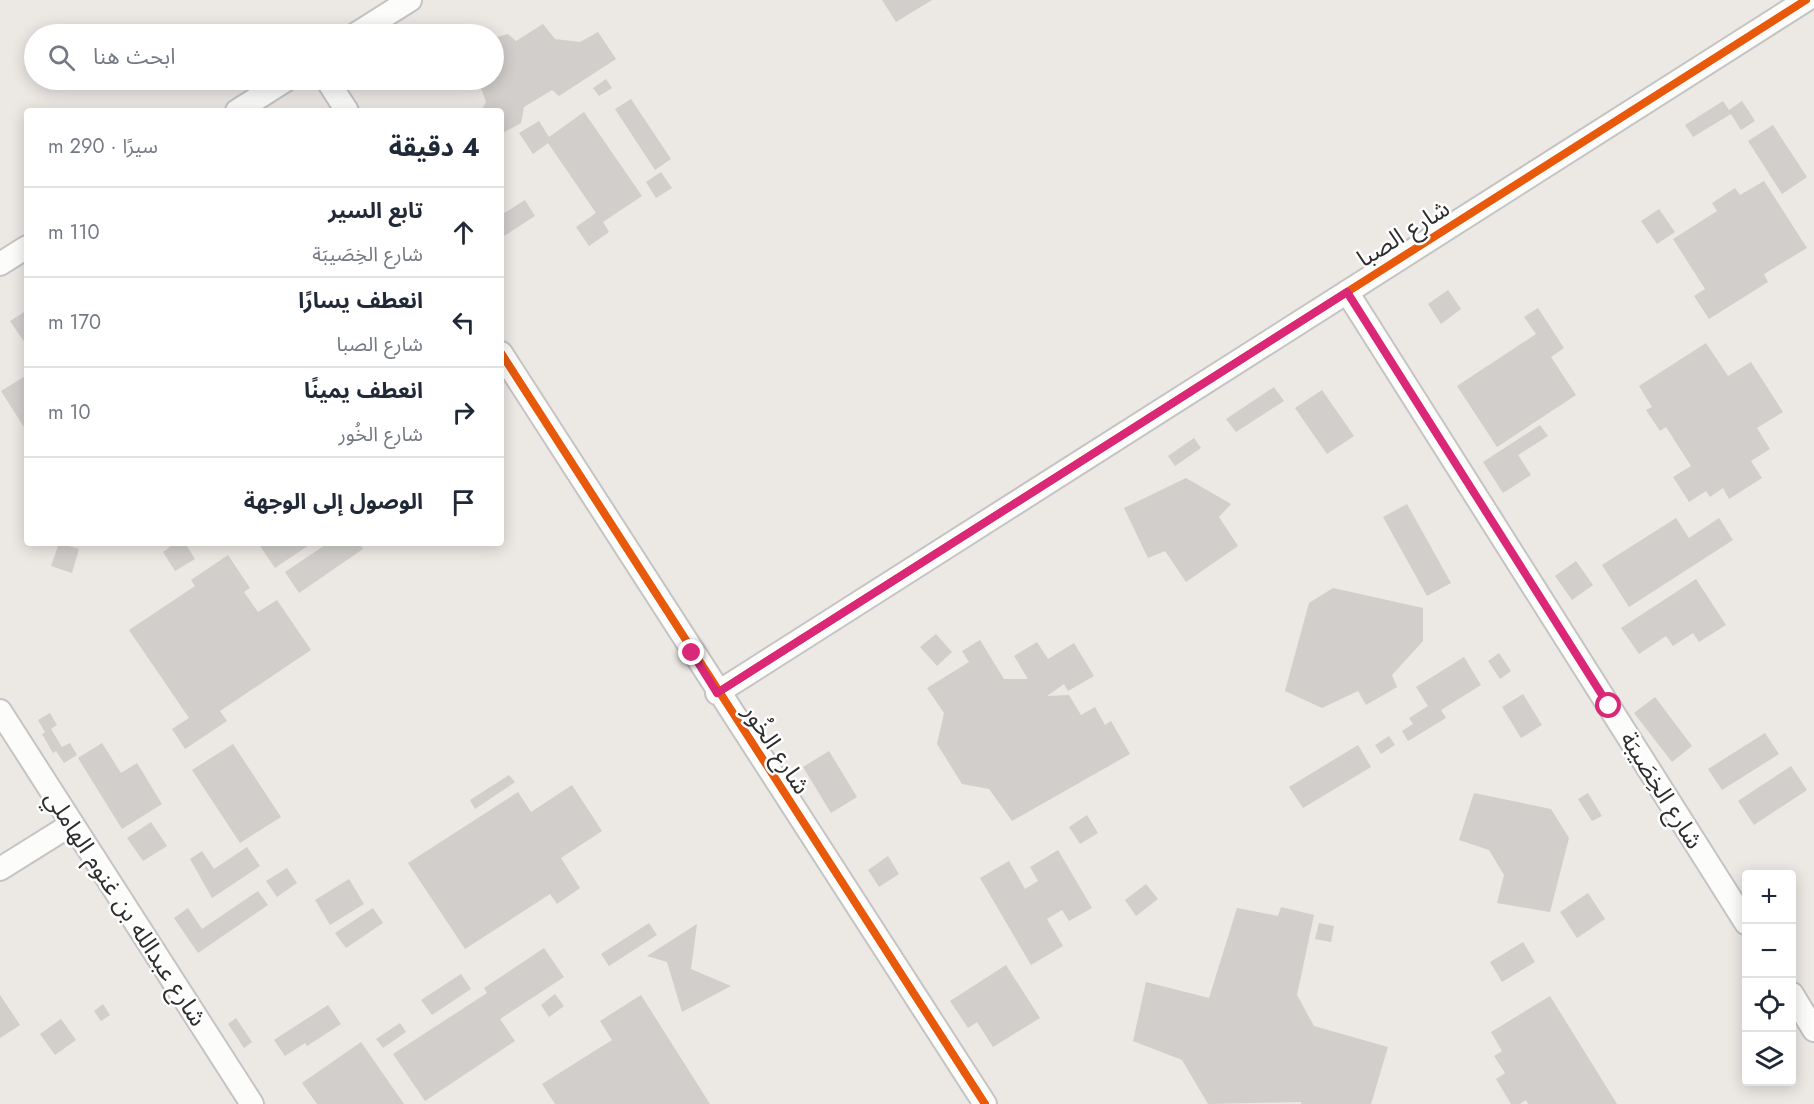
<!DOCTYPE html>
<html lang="ar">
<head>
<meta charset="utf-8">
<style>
	:root { --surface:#fff; --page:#f2f2f3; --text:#1f2937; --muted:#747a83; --line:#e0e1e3 }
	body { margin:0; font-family:Jost,"Noto Sans Arabic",sans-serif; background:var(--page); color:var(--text); direction:rtl }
	.controls { position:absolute; right:18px; bottom:18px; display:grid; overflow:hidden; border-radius:6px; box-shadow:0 3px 15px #0003 }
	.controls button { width:54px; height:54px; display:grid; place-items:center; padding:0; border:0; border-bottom:2px solid var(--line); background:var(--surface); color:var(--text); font:30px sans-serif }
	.stop { position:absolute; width:18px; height:18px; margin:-14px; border:4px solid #db2777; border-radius:50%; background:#fff }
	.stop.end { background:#db2777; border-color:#fff; box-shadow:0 2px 6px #0008 }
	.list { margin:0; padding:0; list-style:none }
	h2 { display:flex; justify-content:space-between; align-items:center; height:78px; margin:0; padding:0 24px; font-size:26px }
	h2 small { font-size:20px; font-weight:400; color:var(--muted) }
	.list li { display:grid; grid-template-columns:39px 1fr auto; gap:18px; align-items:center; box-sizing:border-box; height:90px; padding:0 24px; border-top:2px solid var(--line) }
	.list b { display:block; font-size:22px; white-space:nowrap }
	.list p { margin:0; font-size:20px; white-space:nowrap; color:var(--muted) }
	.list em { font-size:20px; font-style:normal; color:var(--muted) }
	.icon { flex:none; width:33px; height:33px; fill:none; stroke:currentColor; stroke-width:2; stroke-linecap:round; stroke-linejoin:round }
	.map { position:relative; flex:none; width:1814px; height:1104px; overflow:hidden; direction:ltr }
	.search { position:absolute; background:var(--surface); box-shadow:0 3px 15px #0003; left:24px; top:24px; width:480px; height:66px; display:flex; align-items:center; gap:15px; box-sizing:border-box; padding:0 21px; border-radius:33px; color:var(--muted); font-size:22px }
	.panel { position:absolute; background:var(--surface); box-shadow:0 3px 15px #0003; left:24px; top:108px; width:480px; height:438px; border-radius:6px; direction:rtl }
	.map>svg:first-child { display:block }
	.building { fill:#d1cecb }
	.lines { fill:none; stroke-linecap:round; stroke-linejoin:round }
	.minor-casing { stroke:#c5c4c5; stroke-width:26 }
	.minor { stroke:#fcfcfb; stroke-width:22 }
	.cycleway-casing { stroke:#fff; stroke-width:11 }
	.cycleway { stroke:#e8590c; stroke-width:8 }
	.route { stroke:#db2777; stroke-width:8 }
	.labels { text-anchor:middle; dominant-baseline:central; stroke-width:5; stroke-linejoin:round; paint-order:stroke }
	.street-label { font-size:24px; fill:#2e2e2e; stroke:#fff }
</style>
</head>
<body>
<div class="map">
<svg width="1814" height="1104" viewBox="0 0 1814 1104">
	<rect width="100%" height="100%" fill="#ece8e4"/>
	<g class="building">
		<polygon points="882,0 932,0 896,22"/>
		<polygon points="543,24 555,39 580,42 598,32 616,59 559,96 552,90 524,107 521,123 501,134 501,111 481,111 486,102 481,88 464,87 461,80 494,80 494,38 508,34 516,41"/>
		<polygon points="606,79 612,88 599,96 593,88"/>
		<polygon points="631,99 671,159 655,170 615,109"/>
		<polygon points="1723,101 1729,110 1742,101 1755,121 1741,130 1731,114 1693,137 1685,125"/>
		<polygon points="584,112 642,196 603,222 609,232 589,246 576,227 596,213 548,143 533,154 519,133 539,121 549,137"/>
		<polygon points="1773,125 1807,177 1782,194 1748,141"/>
		<polygon points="661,172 672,188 656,198 646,182"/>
		<polygon points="1764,181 1807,248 1764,274 1768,282 1709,319 1694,296 1705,289 1673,239 1717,211 1712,203 1735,188 1740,195"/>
		<polygon points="525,200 535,216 501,238 501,215"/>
		<polygon points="1659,209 1675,232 1657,244 1641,221"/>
		<polygon points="1448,290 1461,309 1441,324 1428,304"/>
		<polygon points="1538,308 1564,348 1551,357 1576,395 1497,447 1457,386 1536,334 1524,317"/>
		<polygon points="24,312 27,317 27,346 10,321"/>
		<polygon points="1706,343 1728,376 1751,362 1783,412 1757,428 1770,449 1751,461 1762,478 1729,499 1723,488 1710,497 1706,491 1689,502 1673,477 1691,466 1666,427 1660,431 1646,410 1652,407 1639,386"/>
		<polygon points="27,375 27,432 1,391"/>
		<polygon points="1274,387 1284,401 1236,432 1226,419"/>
		<polygon points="1322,390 1354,436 1327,454 1295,408"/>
		<polygon points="1540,425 1548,436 1518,455 1531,475 1503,493 1483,462"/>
		<polygon points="1194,438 1201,448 1175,466 1168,456"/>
		<polygon points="1186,478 1231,504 1219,517 1238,546 1186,582 1165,551 1148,558 1124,508"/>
		<polygon points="1407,504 1451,583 1427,596 1383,517"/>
		<polygon points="1676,518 1689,538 1719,518 1733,540 1629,607 1602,565"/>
		<polygon points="59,543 79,549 72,573 51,566"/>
		<polygon points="175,543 185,543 195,559 175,571 163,552"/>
		<polygon points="258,543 312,543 275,568"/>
		<polygon points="328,543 359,543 363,549 299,593 285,572"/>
		<polygon points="228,555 250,588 244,592 258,612 277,600 311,650 220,711 227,721 185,749 172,729 189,718 129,630 195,586 191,580"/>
		<polygon points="1576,561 1593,585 1572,600 1555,576"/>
		<polygon points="1696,579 1726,625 1699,642 1693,633 1673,646 1666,636 1639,654 1621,628"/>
		<polygon points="1333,588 1423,608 1423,641 1392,675 1397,687 1366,705 1358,691 1322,708 1285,691 1309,603"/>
		<polygon points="936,634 952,652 937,666 920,647"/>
		<polygon points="980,640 1004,679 1028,679 1014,656 1037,642 1048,659 1074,643 1094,676 1068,691 1064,684 1047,696 1069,695 1081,715 1095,707 1105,725 1111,721 1130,754 1012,821 989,789 962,784 937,744 944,713 927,688 969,662 962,651"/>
		<polygon points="1499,653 1511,671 1500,679 1488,661"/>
		<polygon points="1464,657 1481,685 1441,710 1446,718 1408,741 1402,731 1413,724 1409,718 1428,706 1416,687"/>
		<polygon points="1523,694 1542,725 1521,738 1502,707"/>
		<polygon points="1655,697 1692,746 1672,762 1634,713"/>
		<polygon points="50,713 57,725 51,729 62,747 70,743 77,755 64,763 56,751 53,753 42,734 45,732 38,720"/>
		<polygon points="1765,733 1779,754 1722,790 1708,769"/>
		<polygon points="1389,736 1395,745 1381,754 1375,745"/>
		<polygon points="102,743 121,773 137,763 162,804 122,829 78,758"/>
		<polygon points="233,744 281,817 240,843 192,770"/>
		<polygon points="1358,745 1371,767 1303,808 1289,787"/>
		<polygon points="829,751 857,797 831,813 803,767"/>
		<polygon points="1791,766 1807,790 1754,825 1738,801"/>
		<polygon points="509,775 515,782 475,809 470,800"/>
		<polygon points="572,785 602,831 561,858 580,888 557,904 550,894 465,949 408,863 518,792 531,812"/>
		<polygon points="1474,793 1551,809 1569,838 1550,912 1497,903 1504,875 1489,850 1459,840"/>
		<polygon points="1588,793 1602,816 1592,821 1578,799"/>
		<polygon points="1087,815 1098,833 1080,844 1069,827"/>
		<polygon points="151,822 167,846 143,861 127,838"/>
		<polygon points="247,847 260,866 212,898 190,859 202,851 214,869"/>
		<polygon points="1058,850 1092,908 1069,921 1062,910 1047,919 1063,946 1031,965 980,878 1009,861 1025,889 1038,881 1030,867"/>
		<polygon points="888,856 899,874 879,887 868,870"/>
		<polygon points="287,868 297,883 277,897 266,881"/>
		<polygon points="349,879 364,904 330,925 315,900"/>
		<polygon points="1146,884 1158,899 1136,916 1125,900"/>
		<polygon points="258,891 268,905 198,953 174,918 188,908 202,929"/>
		<polygon points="1588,893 1605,919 1577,938 1560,912"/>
		<polygon points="1281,907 1314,915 1297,995 1314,1026 1388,1047 1371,1104 1301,1104 1301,1102 1208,1104 1182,1060 1133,1041 1146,982 1209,998 1237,908 1278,916"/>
		<polygon points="373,908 383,923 346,948 335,933"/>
		<polygon points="649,923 657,935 609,966 601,954"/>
		<polygon points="1319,923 1334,926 1331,942 1315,939"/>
		<polygon points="697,924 691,969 731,986 682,1012 667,962 647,956"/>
		<polygon points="1523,942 1535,962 1502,982 1490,962"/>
		<polygon points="544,948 564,977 500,1019 515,1041 425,1101 393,1054 487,993 484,988"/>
		<polygon points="1006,965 1040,1018 993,1047 977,1022 968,1028 950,1001"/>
		<polygon points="461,974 471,989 432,1015 421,1000"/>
		<polygon points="555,994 564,1006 549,1017 541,1005"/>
		<polygon points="0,995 20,1025 0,1038"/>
		<polygon points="641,995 710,1104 555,1104 542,1084 612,1040 600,1021"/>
		<polygon points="1550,996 1617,1104 1528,1104 1526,1100 1520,1104 1511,1104 1496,1079 1505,1073 1494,1056 1502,1051 1491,1032"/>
		<polygon points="103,1004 110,1015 101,1021 94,1011"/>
		<polygon points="328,1005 341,1024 307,1046 305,1043 285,1056 274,1040"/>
		<polygon points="236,1018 252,1042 244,1048 228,1024"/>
		<polygon points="61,1019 76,1040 55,1055 40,1034"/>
		<polygon points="400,1023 406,1032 383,1048 376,1039"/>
		<polygon points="361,1042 404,1104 317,1104 302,1083"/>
	</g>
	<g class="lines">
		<g class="minor-casing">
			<g id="minor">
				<polyline points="356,34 410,0"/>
				<polyline points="327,80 347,111"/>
				<polyline points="237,111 286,80"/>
				<polyline points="0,264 27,247"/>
				<polyline points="1347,292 1746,923"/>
				<polyline points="501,353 985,1104"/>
				<polyline points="717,693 1806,0"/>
				<polyline points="0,711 252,1104"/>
				<polyline points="0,869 72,824"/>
				<polyline points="1792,994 1814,1030"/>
			</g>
		</g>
		<use href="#minor" class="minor"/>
		<g class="cycleway-casing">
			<g id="cycleway">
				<polyline points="501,353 985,1104"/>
				<polyline points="717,693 1806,0"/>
			</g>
		</g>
		<use href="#cycleway" class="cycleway"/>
	</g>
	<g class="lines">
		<polyline class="route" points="692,653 717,693 1347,292 1609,706"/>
	</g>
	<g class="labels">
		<g class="street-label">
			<text transform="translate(1403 233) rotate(-32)">شارع الصبا</text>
			<text transform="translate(777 749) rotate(57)">شارع الخُور</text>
			<text transform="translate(1662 790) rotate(58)">شارع الخِصَيبَة</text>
			<text transform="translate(126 908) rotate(57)">شارع عبدالله بن غنوم الهاملي</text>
		</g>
	</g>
</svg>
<div class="controls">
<button>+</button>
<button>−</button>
<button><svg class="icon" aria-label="locate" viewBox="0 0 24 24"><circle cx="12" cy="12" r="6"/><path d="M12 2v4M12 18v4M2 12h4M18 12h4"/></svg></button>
<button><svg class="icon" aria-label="layers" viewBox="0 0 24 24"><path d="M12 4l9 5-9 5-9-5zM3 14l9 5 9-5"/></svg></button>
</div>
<div class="stop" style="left:1609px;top:706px"></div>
<div class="stop end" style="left:692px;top:653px"></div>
<div class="search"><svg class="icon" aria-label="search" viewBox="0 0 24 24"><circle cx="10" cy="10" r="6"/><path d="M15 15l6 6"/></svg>ابحث هنا</div>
<section class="panel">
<h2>4 دقيقة<small>سيرًا · 290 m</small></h2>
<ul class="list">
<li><svg class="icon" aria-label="ahead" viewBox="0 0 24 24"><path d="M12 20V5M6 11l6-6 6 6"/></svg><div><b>تابع السير</b><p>شارع الخِصَيبَة</p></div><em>110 m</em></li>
<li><svg class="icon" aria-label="left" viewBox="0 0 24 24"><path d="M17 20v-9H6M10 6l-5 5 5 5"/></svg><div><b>انعطف يسارًا</b><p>شارع الصبا</p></div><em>170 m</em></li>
<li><svg class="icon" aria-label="right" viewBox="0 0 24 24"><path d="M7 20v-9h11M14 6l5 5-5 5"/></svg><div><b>انعطف يمينًا</b><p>شارع الخُور</p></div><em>10 m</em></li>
<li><svg class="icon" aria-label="arrive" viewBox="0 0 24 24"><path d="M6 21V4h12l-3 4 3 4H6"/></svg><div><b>الوصول إلى الوجهة</b></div></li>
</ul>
</section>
</div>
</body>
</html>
